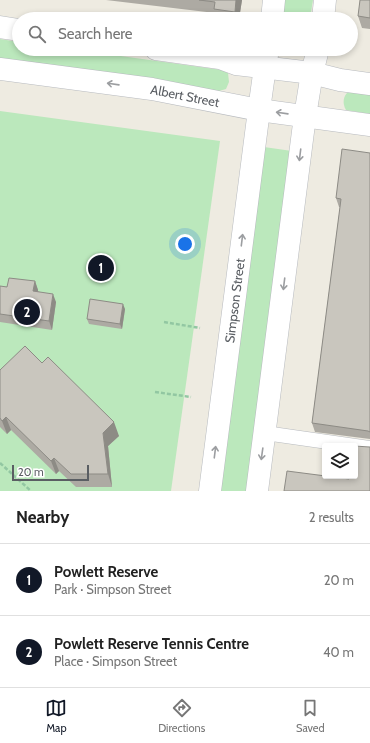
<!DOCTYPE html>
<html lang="en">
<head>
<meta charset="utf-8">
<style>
	:root { --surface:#fff; --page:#f6f6f6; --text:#222; --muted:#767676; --line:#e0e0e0; --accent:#111827 }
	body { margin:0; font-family:Cabin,sans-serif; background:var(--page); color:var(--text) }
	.controls { position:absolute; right:12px; bottom:12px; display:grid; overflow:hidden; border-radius:4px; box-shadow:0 2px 6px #0003 }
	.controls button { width:36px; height:36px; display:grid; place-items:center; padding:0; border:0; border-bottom:1px solid var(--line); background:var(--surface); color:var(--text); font:20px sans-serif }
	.scale { position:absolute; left:12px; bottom:10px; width:77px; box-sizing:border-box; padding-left:4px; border:2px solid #5a5e63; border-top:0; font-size:11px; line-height:14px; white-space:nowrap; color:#5a5e63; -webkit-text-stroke:3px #fff; paint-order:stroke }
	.you { position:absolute; left:185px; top:244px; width:14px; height:14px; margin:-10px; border:3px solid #fff; border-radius:50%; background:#1a73e8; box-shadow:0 0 0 6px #1a73e833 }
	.badge { display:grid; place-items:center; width:26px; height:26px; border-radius:50%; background:var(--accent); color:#fff; font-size:13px; font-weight:700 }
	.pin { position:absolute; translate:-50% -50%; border:2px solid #fff; box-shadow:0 1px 4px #0006 }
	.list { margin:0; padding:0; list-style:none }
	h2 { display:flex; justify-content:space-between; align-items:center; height:52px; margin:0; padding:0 16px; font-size:17px }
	h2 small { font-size:13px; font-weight:400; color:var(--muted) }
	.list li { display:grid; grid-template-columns:26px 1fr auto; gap:12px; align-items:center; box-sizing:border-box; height:72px; padding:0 16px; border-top:1px solid var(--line) }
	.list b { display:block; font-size:15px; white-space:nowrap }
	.list p { margin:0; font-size:13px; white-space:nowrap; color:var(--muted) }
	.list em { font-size:13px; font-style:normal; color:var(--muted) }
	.icon { flex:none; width:22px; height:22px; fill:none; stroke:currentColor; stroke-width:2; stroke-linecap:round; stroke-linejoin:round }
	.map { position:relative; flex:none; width:370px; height:491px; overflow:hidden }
	.search { position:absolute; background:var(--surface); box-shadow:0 2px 6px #0003; left:12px; right:12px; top:12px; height:44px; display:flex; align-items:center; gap:10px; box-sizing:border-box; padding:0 14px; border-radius:22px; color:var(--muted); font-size:15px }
	.sheet { height:196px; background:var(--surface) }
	nav { display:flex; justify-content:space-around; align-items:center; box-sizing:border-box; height:56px; border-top:1px solid var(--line); background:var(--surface); font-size:11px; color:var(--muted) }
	nav a { display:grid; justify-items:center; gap:2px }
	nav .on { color:var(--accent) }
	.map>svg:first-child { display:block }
	.green { fill:#bbe8bc }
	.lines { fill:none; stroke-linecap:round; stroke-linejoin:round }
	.service-casing { stroke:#b7babf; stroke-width:15 }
	.minor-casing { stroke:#b7babf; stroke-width:23 }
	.tertiary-casing { stroke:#b7babf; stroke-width:23 }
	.path { stroke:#92c7a2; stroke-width:2.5; stroke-dasharray:4 2; stroke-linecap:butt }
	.service { stroke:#fff; stroke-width:14 }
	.minor { stroke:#fff; stroke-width:22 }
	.tertiary { stroke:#fff; stroke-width:22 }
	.wall { fill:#adaaa3 }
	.shaded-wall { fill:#8d8b85 }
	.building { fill:#c9c6be; stroke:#8d8b85 }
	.oneway { stroke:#9c9ea1 }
	.labels { text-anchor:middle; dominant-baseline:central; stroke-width:3; stroke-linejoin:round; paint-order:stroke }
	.street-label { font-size:13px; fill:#5a5e63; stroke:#fff }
</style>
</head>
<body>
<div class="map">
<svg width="370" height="491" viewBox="0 0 370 491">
	<rect width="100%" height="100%" fill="#eeebe1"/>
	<g class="green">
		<polygon points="283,0 313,0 310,19 281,19"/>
		<polygon points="0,39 19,42 19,49 70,49 222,70 228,73 229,82 226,89 219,91 0,60"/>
		<path d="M349 91 370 93V114L346 110C342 103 343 96 349 91Z"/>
		<polygon points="0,111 220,141 171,491 0,491"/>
		<polygon points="264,147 292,151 246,491 217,491"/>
	</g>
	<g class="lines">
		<g class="service-casing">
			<polyline id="service" points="265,433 370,448"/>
		</g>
		<g class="minor-casing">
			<g id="minor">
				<polyline points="272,19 274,0"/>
				<polyline points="323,19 325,0"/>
				<polyline points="265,67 268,49"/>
				<polyline points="312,73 318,49"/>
				<path id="s1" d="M210 491 259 110"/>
				<polyline points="257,491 305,116"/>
			</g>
		</g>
		<g class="tertiary-casing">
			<g id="tertiary">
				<polyline points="0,27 19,30"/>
				<polyline points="156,49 220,58 236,64 312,73 340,80 370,84"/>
				<path id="s2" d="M0 69 152 89 259 110 370 125"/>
				<polyline points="259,110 265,67"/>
				<polyline points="305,116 312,73"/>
			</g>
		</g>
		<g class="path">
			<polyline points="164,322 200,328"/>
			<polyline points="155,392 191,397"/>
			<polyline points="0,463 31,491"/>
		</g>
		<use href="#service" class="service"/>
		<use href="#minor" class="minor"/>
		<use href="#tertiary" class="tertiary"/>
	</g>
	<g class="wall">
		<polygon points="106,0 242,0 239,19 217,19 215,13"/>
		<polygon points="370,0 370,29 362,28 358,16"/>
		<polygon points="370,153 370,439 315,432 312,423 340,207 339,207 336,198"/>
		<polygon points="35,281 38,290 38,291 56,302 52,330 0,322 0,286 7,287"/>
		<polygon points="125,309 122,329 89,324 87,319"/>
		<polygon points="42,363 119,436 108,446 112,487 76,487 59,471 56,474 11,430 7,434 0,427 0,370"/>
	</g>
	<g class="shaded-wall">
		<polygon points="236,0 242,0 239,19 237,19 235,12"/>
		<polygon points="35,281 38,290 37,299 33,291"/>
		<polygon points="53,294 56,302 52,330 49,321"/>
		<polygon points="123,304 125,309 122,329 120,324"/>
		<polygon points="6,417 11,430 7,434 2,421"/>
		<polygon points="114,422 119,436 108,446 112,487 108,474 103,433"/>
		<polygon points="54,458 59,471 56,474 51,461"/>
	</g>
	<g class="building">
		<polygon points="199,0 236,0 235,12 214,9 215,2"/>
		<polygon points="360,0 370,0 370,18 358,16"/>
		<polygon points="342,149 370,153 370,432 368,431 312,423 341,199 336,198"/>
		<polygon points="9,278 35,281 33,291 53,294 49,321 0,314 0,286 7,287"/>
		<polygon points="90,299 123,304 120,324 87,319"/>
		<polygon points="25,346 42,363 48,357 114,422 103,433 108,474 71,474 54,458 51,461 6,417 2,421 0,418 0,370"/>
		<polygon points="354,446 370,447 370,491 284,491 287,471 349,479 350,476 355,476 355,446"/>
	</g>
	<defs><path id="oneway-shaft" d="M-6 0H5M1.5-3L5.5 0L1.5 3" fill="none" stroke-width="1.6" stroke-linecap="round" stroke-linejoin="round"/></defs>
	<g class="oneway">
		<use href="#oneway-shaft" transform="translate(113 84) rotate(-172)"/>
		<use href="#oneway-shaft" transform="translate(282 113) rotate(-172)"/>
		<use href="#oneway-shaft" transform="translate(300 155) rotate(97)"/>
		<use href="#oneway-shaft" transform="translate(242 240) rotate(-83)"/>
		<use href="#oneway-shaft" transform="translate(284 284) rotate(97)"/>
		<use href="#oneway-shaft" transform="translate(215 452) rotate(-83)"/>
		<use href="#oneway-shaft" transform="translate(262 454) rotate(98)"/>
	</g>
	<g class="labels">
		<g class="street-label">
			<text stroke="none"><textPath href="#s2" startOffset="187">Albert Street</textPath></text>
			<text stroke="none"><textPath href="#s1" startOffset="192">Simpson Street</textPath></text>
		</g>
	</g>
</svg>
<div class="controls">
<button><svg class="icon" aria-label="layers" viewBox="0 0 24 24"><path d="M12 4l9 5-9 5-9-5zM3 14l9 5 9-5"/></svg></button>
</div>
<div class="scale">20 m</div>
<div class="you"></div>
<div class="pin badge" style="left:101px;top:268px">1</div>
<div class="pin badge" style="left:27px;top:312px">2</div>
<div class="search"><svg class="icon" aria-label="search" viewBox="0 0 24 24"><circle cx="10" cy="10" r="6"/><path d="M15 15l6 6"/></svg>Search here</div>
</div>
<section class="sheet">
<h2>Nearby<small>2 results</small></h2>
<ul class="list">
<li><span class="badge">1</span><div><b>Powlett Reserve</b><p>Park · Simpson Street</p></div><em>20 m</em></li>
<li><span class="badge">2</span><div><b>Powlett Reserve Tennis Centre</b><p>Place · Simpson Street</p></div><em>40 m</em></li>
</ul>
</section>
<nav>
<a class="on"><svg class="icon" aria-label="map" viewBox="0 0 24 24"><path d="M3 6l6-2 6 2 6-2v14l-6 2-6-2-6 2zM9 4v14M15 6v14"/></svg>Map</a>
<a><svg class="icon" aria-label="directions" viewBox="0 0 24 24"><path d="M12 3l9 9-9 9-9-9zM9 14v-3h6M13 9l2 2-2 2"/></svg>Directions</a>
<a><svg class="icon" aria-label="saved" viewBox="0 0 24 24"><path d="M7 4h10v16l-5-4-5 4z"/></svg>Saved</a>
</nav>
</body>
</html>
